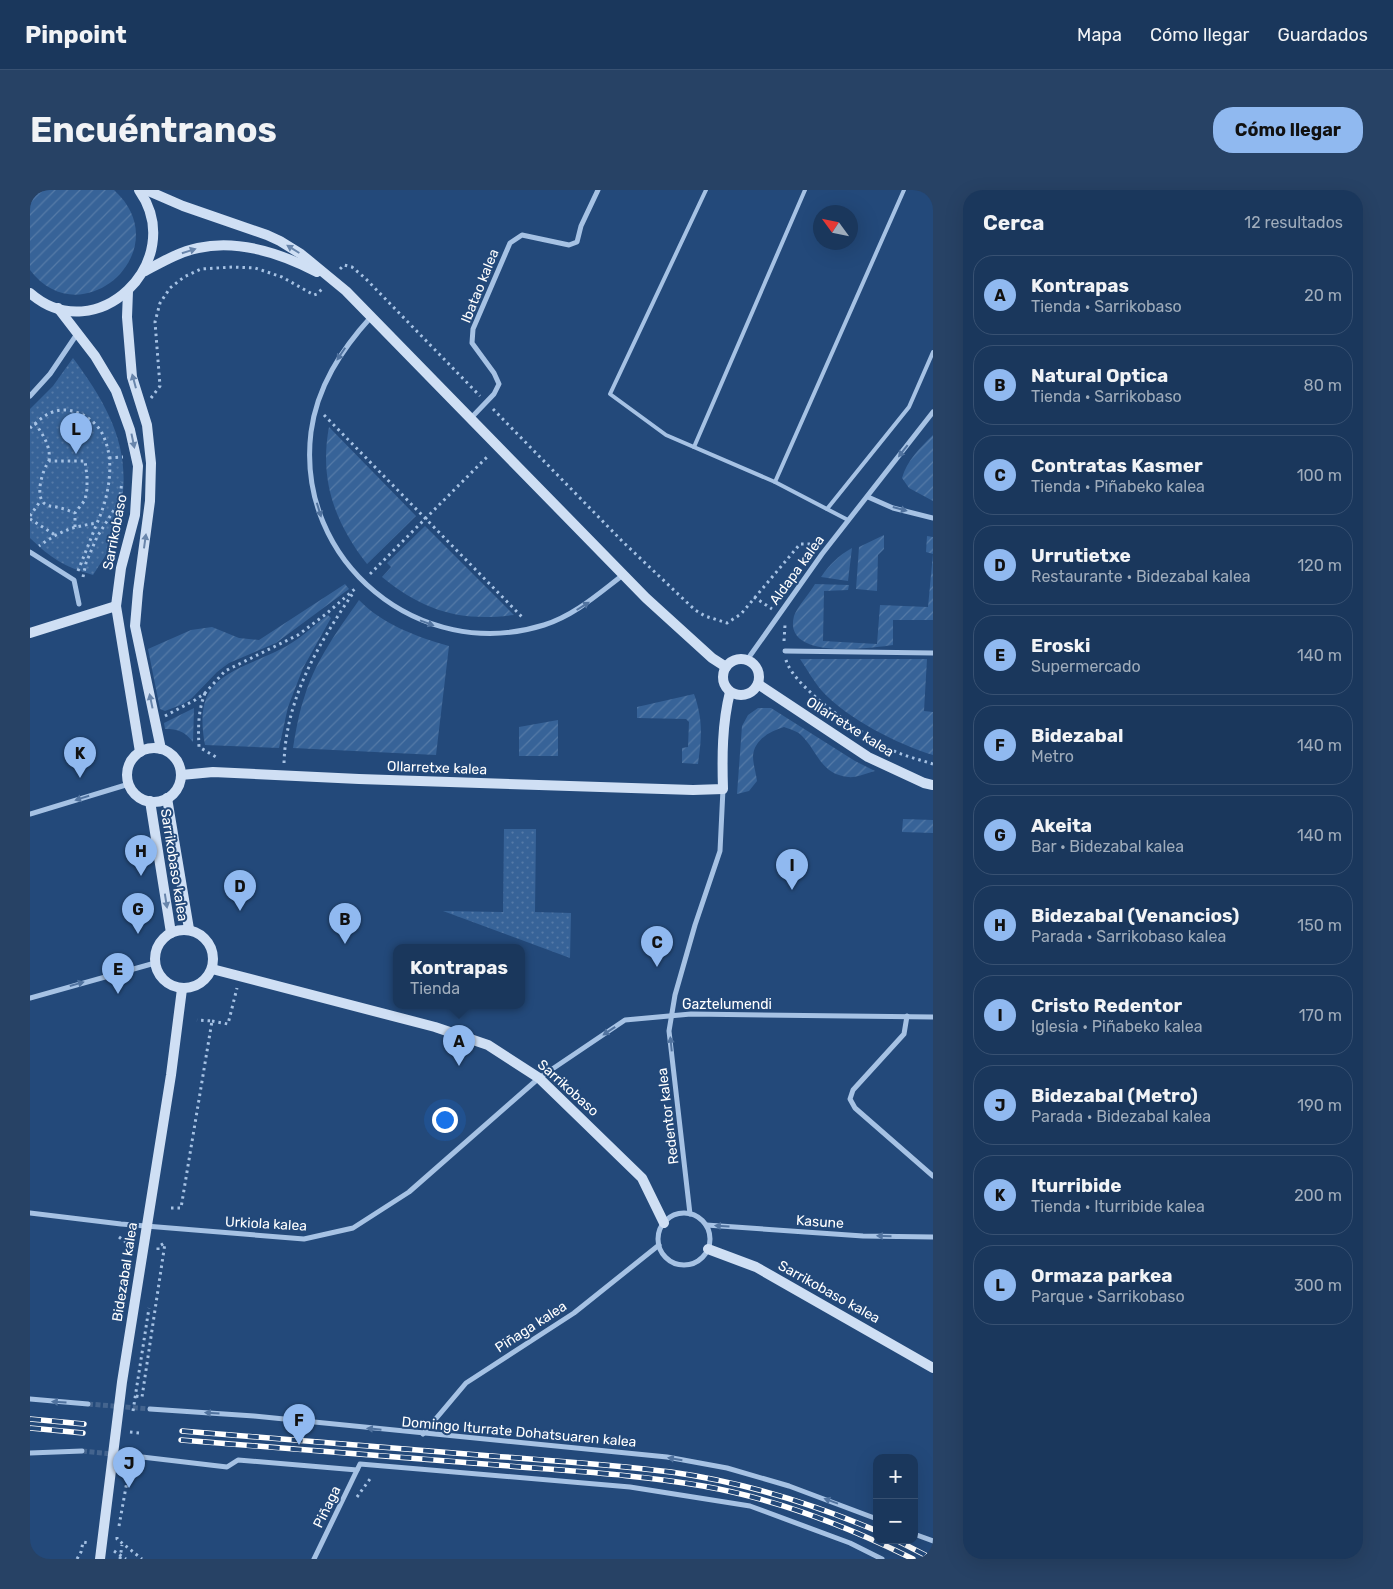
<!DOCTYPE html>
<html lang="es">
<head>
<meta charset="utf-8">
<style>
	:root { --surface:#1a375c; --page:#274265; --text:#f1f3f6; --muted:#9facbb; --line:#385172; --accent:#90b9f0 }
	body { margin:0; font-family:Rubik,sans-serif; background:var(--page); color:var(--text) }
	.controls { position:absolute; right:15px; bottom:15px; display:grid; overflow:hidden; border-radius:10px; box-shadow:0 5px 20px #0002 }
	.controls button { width:45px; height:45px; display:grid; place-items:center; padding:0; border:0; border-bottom:1px solid var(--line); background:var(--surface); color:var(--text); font:25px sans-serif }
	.compass { position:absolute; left:783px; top:15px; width:45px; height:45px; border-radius:50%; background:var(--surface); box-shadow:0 5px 20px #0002; rotate:303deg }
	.you { position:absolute; left:414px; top:929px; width:18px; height:18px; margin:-12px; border:4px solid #fff; border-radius:50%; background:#1a73e8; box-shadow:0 0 0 8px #1a73e833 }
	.badge { display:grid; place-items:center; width:32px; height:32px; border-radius:50%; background:var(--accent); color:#111; font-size:16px; font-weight:700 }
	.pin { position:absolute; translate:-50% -41px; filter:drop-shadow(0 1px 2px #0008) }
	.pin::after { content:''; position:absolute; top:26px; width:18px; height:15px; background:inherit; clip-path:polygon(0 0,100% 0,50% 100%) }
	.popup { position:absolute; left:363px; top:754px; width:132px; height:65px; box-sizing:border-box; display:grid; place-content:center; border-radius:10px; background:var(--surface); filter:drop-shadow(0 1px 4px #0005); font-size:16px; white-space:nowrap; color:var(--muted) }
	.popup b { font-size:19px; color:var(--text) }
	.popup::after { content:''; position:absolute; left:50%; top:100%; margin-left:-10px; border:10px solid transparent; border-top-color:var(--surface) }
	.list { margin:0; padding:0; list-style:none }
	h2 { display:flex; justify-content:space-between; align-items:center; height:65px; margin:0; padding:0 20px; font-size:21px }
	h2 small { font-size:16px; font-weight:400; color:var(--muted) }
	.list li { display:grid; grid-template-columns:32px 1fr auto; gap:15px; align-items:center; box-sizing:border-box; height:80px; margin:0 10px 10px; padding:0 10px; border:1px solid var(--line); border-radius:20px }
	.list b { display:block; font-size:19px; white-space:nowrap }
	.list p { margin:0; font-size:16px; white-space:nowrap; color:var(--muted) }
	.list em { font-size:16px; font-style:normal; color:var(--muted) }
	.map { position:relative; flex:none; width:903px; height:1369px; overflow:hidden; border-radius:20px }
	header { display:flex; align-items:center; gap:30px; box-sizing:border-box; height:70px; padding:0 25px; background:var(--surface); border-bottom:1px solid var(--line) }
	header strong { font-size:24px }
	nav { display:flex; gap:28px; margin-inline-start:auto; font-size:18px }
	.intro { display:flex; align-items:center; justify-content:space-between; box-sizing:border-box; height:120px; padding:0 30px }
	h1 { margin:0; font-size:35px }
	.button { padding:12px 22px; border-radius:20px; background:var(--accent); color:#111; font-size:18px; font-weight:700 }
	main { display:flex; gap:30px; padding:0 30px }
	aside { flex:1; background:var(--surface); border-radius:20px; box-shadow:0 5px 20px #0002 }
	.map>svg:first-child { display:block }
	.park { fill:url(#park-dots) }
	.garden { fill:url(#garden-furrows) }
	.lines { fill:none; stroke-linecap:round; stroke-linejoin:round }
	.street-tunnel { stroke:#44648e; stroke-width:5; stroke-dasharray:5 2.5; stroke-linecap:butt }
	.path { stroke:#a6c2e4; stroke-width:3; stroke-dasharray:2.5 4; stroke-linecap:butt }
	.lane { stroke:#a6c2e4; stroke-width:4 }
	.street { stroke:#a6c2e4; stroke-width:5 }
	.secondary { stroke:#cfdff4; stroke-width:10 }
	.rail-casing { stroke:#fff; stroke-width:5.5 }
	.rail { stroke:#23497a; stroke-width:4; stroke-dasharray:11; stroke-linecap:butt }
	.oneway { fill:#6885ab }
	.oneway2 { fill:#51739f }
	.labels { text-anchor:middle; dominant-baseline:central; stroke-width:4; stroke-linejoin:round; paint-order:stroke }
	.street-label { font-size:14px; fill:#fff; stroke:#23497a }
</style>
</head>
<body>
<header>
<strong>Pinpoint</strong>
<nav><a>Mapa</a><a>Cómo llegar</a><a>Guardados</a></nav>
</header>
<div class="intro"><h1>Encuéntranos</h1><a class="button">Cómo llegar</a></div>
<main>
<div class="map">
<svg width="903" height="1369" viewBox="0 0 903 1369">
	<defs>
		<pattern id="park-dots" width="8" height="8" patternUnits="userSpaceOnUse" patternTransform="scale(1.25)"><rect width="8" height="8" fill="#376398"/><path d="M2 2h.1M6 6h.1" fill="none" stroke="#557aa7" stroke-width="1.8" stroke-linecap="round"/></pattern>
		<pattern id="garden-furrows" width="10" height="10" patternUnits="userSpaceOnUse" patternTransform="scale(1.25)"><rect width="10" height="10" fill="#376398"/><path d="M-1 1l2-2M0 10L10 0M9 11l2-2" fill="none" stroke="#557aa7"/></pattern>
	</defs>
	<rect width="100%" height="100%" fill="#23497a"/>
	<g class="park">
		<path d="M43 168C82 221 106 266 87 334 85 341 84 349 81 356 76 366 69 375 63 385 33 376 22 369 0 348V219L23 196Z"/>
		<polygon points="474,639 506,639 505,722 541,723 540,768 413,721 473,722"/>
	</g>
	<g class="garden">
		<path d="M11 0H84C150 60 51 148 0 80V11Z"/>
		<path d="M299 237 386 326 337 374C305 333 289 290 299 237Z"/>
		<path d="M903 245V311L879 298 872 288C877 270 890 258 903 245Z"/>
		<path d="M395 336 484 425C430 432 394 421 352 387L361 377 357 373Z"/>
		<polygon points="854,345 854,359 848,365 847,401 826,399 829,357"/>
		<path d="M897 346 903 347V430H863V455C841 458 752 471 764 426 767 417 780 403 785 394L819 395 818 400 794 401 793 451 847 454 850 415 898 417 903 364 896 362Z"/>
		<path d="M822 358 818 391 791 387C800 374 808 366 822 358Z"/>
		<polygon points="315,394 319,399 246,453 199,473 187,482 162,508 153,514 135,521 130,519 118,459 161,440 182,437 209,448 229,450"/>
		<path d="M329 410C352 434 387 447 419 456L406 565 263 558C266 540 269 522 275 505 286 470 308 440 329 410Z"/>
		<path d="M298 425 301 428 273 478 258 517 249 558 175 555C162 486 201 484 251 459 268 451 283 436 298 425Z"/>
		<path d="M770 469H897L894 521 903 522V565C869 555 816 528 792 501 784 492 777 479 770 469Z"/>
		<path d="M664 504C673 529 672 547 668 574L652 573V558L658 557 659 532 656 529 607 528V517Z"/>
		<path d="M164 518 163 552C154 541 148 539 135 539L134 533Z"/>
		<path d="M728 518H741L825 571 845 581C837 583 826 588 818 587 790 584 788 561 771 545 767 541 759 539 754 537 740 541 724 550 723 566 723 574 726 583 727 591L719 601 707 604 712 536 718 525Z"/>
		<polygon points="528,530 528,566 489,566 489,537"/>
		<polygon points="873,629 903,630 903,643 872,642"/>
	</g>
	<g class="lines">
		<g class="street-tunnel">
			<polyline points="58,1214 120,1219"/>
			<polyline points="52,1261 112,1267"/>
		</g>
		<g class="path">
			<polyline points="310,79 314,75 322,77 335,88 450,206"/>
			<polyline points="121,208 130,196 125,132 130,113 140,98 154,87 171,79 203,77 225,78 252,87 284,105 287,104 294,97"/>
			<polyline points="463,219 593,352 665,420 675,426 697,433 711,424 770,354 787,354"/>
			<polyline points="294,225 494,429"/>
			<path d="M5 233C13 245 21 256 19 271"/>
			<path d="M0 238C7 232 16 223 26 221 46 216 69 231 75 250 85 275 78 309 67 333 41 337 30 341 9 356"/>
			<polyline points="79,268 93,267"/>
			<polyline points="0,326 11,310"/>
			<polyline points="0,329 25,345"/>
			<path d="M45 337V323L55 310 57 299V286L55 271H19C13 279 4 306 15 314 19 317 25 316 30 318 35 319 40 321 45 323"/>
			<polyline points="48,381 67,333"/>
			<polyline points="340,384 459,265"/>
			<polyline points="53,387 56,373 67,347 89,312 92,292"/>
			<polyline points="724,407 742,419"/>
			<polyline points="754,451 755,435"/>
			<path d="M756 470C764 499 839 549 866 562 878 567 891 570 903 574"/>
			<path d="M175 503C168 521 168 538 169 557L186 567"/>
			<polyline points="135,526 165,510 175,503 195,481 268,445 296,424 326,398"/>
			<path d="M254 573C256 508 288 455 323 403"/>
			<polyline points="182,831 198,834 207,798"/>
			<polyline points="141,1018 151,1018 182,831 167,830"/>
			<polyline points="89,1047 97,1053"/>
			<polyline points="128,1060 128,1057 136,1052"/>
			<polyline points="106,1206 112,1207 135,1053"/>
			<polyline points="103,1221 119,1118"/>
			<polyline points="100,1242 110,1243"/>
			<polyline points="327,1307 340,1289"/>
			<polyline points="89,1336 101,1269"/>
			<polyline points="87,1347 87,1349 112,1369"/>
			<polyline points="84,1361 96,1369"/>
			<polyline points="47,1369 51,1362 53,1352 59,1353"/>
			<polyline points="90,1369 92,1355"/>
		</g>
		<g class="lane">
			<polyline points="676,0 580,204 636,245 745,292 818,330"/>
			<polyline points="664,257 775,0"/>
			<polyline points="745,292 874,0"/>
			<polyline points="797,319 879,217 903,162"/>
		</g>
		<g class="street">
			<path d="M341 127C311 160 287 197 281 242 265 372 390 474 514 435 545 425 568 404 593 385"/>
			<polyline points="0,206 20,184 47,144"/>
			<polyline points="441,228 464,204 469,194 464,183 442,153 443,139 480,53 492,45 539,55 547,52 551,36 568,0"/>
			<polyline points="838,307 863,318 903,328"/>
			<polyline points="0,362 44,390 49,414"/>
			<polyline points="755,461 903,463"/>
			<polyline points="717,470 792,364 903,222"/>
			<polyline points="0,624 99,594"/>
			<polyline points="0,808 125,773"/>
			<polyline points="877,826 874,844 823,900 820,909 825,918 903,986"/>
			<polyline points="0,1023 91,1034 274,1049 323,1038 379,1002 509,888 595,830 661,824 903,827"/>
			<circle cx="654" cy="1049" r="26"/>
			<polyline points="660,1024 639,841 645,805 665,735 690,661 693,599"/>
			<polyline points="676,1035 833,1046 903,1047"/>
			<polyline points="0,1209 58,1214"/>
			<polyline points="120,1219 224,1226 637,1267 697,1278 759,1296 847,1329"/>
			<polyline points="393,1244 436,1193 544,1123 629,1055"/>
			<polyline points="0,1263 52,1261"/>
			<polyline points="112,1267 197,1277 208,1270 327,1280"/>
			<polyline points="884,1344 903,1351"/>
			<polyline points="284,1369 330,1274 600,1297 720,1316 820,1353 852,1369"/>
		</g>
		<g class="secondary">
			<polyline points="116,0 153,16 237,45 250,51 271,64 316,101 616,408 682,468 696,477"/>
			<path d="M115 81C132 72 149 62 168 58 208 49 252 64 287 82"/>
			<polyline points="98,101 97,127 102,187 117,235 121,273 120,311 108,401 105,436 131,559"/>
			<path d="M0 103C66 161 159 71 109 0"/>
			<polyline points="28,118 65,166 86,201 100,240 108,276 105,325 91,378 86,416 110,562"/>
			<polyline points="0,443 86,416"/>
			<circle cx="711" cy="487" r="18"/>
			<polyline points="728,494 838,567 894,593 903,595"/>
			<circle cx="124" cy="585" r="27"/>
			<path d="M151 585 183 582 329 589 663 600 693 599C692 567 692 534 700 502"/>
			<polyline points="137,608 159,739"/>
			<polyline points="120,611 141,743"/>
			<circle cx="154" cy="769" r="29"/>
			<polyline points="182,779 405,837 458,855 509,888 612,988 634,1033"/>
			<polyline points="678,1059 726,1077 903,1178"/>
			<polyline points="70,1369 92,1192 141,885 152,799"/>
		</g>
		<g class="rail-casing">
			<g id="rail">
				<polyline points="0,1229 54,1234"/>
				<polyline points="0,1238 53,1243"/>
				<path d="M152 1241C251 1249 350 1257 449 1265 513 1270 577 1274 641 1282 712 1292 781 1313 847 1341"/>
				<path d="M151 1250C256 1259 362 1266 467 1275 536 1281 605 1284 673 1296 746 1309 817 1336 883 1369"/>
				<polyline points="866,1350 903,1369"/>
			</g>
		</g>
		<use href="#rail" class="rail"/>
	</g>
	<defs><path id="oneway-solid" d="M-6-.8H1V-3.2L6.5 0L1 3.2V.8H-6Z" transform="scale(1.25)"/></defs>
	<g class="oneway">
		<use href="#oneway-solid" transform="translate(263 59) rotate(-148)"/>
		<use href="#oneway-solid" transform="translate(159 61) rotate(-18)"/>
		<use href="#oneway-solid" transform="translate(104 191) rotate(-105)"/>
		<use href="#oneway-solid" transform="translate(103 251) rotate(78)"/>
		<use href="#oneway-solid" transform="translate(115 351) rotate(-82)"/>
		<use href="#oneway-solid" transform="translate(121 511) rotate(-102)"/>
		<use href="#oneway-solid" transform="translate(136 711) rotate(81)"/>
	</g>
	<g class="oneway2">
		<use href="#oneway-solid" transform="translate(311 164) rotate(124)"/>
		<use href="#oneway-solid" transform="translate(873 261) rotate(128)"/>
		<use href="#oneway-solid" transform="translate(870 319) rotate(15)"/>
		<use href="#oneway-solid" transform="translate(289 320) rotate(73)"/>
		<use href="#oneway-solid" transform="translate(553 416) rotate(-32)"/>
		<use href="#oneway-solid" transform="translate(397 433) rotate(20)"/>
		<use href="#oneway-solid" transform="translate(52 608) rotate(163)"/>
		<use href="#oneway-solid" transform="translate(47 794) rotate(-16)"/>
		<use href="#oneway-solid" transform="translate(579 841) rotate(146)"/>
		<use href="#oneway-solid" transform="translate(641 854) rotate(-96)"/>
		<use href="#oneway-solid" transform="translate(692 1036) rotate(-176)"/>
		<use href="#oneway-solid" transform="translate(854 1046) rotate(-179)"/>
		<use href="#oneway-solid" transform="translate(29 1212) rotate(-176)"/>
		<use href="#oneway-solid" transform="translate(182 1223) rotate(-176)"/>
		<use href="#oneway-solid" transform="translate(344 1239) rotate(-174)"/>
		<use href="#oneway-solid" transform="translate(645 1269) rotate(-170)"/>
		<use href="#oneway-solid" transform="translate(801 1311) rotate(-160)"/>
	</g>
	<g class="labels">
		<g class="street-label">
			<text transform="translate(450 96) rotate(-68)">Ibatao kalea</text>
			<text transform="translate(85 342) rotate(-79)">Sarrikobaso</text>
			<text transform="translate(767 380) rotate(-54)">Aldapa kalea</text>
			<text transform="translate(820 537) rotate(32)">Ollarretxe kalea</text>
			<text transform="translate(407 578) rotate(2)">Ollarretxe kalea</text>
			<text transform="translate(144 675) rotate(81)">Sarrikobaso kalea</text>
			<text x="697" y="814">Gaztelumendi</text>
			<text transform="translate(538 898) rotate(42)">Sarrikobaso</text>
			<text transform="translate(638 926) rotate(-97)">Redentor kalea</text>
			<text transform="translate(790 1032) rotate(4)">Kasune</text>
			<text transform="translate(236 1034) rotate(3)">Urkiola kalea</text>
			<text transform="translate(95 1082) rotate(-81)">Bidezabal kalea</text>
			<text transform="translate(799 1102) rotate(29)">Sarrikobaso kalea</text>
			<text transform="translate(501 1137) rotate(-33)">Piñaga kalea</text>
			<text transform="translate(489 1242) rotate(5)">Domingo Iturrate Dohatsuaren kalea</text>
			<text transform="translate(297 1317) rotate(-64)">Piñaga</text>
		</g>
	</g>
</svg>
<div class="controls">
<button>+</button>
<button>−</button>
</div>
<svg class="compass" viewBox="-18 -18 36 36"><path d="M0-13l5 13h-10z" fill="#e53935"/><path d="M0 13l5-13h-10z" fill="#9facbb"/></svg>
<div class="you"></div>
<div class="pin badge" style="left:429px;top:876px">A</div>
<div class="popup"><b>Kontrapas</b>Tienda</div>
<div class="pin badge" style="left:315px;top:754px">B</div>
<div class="pin badge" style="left:627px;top:777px">C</div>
<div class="pin badge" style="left:210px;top:721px">D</div>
<div class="pin badge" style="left:88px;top:804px">E</div>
<div class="pin badge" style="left:269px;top:1255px">F</div>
<div class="pin badge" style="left:108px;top:744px">G</div>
<div class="pin badge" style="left:111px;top:686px">H</div>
<div class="pin badge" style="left:762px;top:700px">I</div>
<div class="pin badge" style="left:99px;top:1298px">J</div>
<div class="pin badge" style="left:50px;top:588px">K</div>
<div class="pin badge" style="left:46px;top:264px">L</div>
</div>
<aside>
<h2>Cerca<small>12 resultados</small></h2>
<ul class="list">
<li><span class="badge">A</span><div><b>Kontrapas</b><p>Tienda · Sarrikobaso</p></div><em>20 m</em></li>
<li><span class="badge">B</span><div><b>Natural Optica</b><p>Tienda · Sarrikobaso</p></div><em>80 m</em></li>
<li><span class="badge">C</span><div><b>Contratas Kasmer</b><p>Tienda · Piñabeko kalea</p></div><em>100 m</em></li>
<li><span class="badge">D</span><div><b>Urrutietxe</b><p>Restaurante · Bidezabal kalea</p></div><em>120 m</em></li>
<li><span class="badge">E</span><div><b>Eroski</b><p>Supermercado</p></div><em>140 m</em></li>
<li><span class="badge">F</span><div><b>Bidezabal</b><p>Metro</p></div><em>140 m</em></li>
<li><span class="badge">G</span><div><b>Akeita</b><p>Bar · Bidezabal kalea</p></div><em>140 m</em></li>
<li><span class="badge">H</span><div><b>Bidezabal (Venancios)</b><p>Parada · Sarrikobaso kalea</p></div><em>150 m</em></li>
<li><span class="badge">I</span><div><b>Cristo Redentor</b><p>Iglesia · Piñabeko kalea</p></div><em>170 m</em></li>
<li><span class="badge">J</span><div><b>Bidezabal (Metro)</b><p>Parada · Bidezabal kalea</p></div><em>190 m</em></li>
<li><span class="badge">K</span><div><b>Iturribide</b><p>Tienda · Iturribide kalea</p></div><em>200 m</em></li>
<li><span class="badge">L</span><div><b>Ormaza parkea</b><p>Parque · Sarrikobaso</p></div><em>300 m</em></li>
</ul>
</aside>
</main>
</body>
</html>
